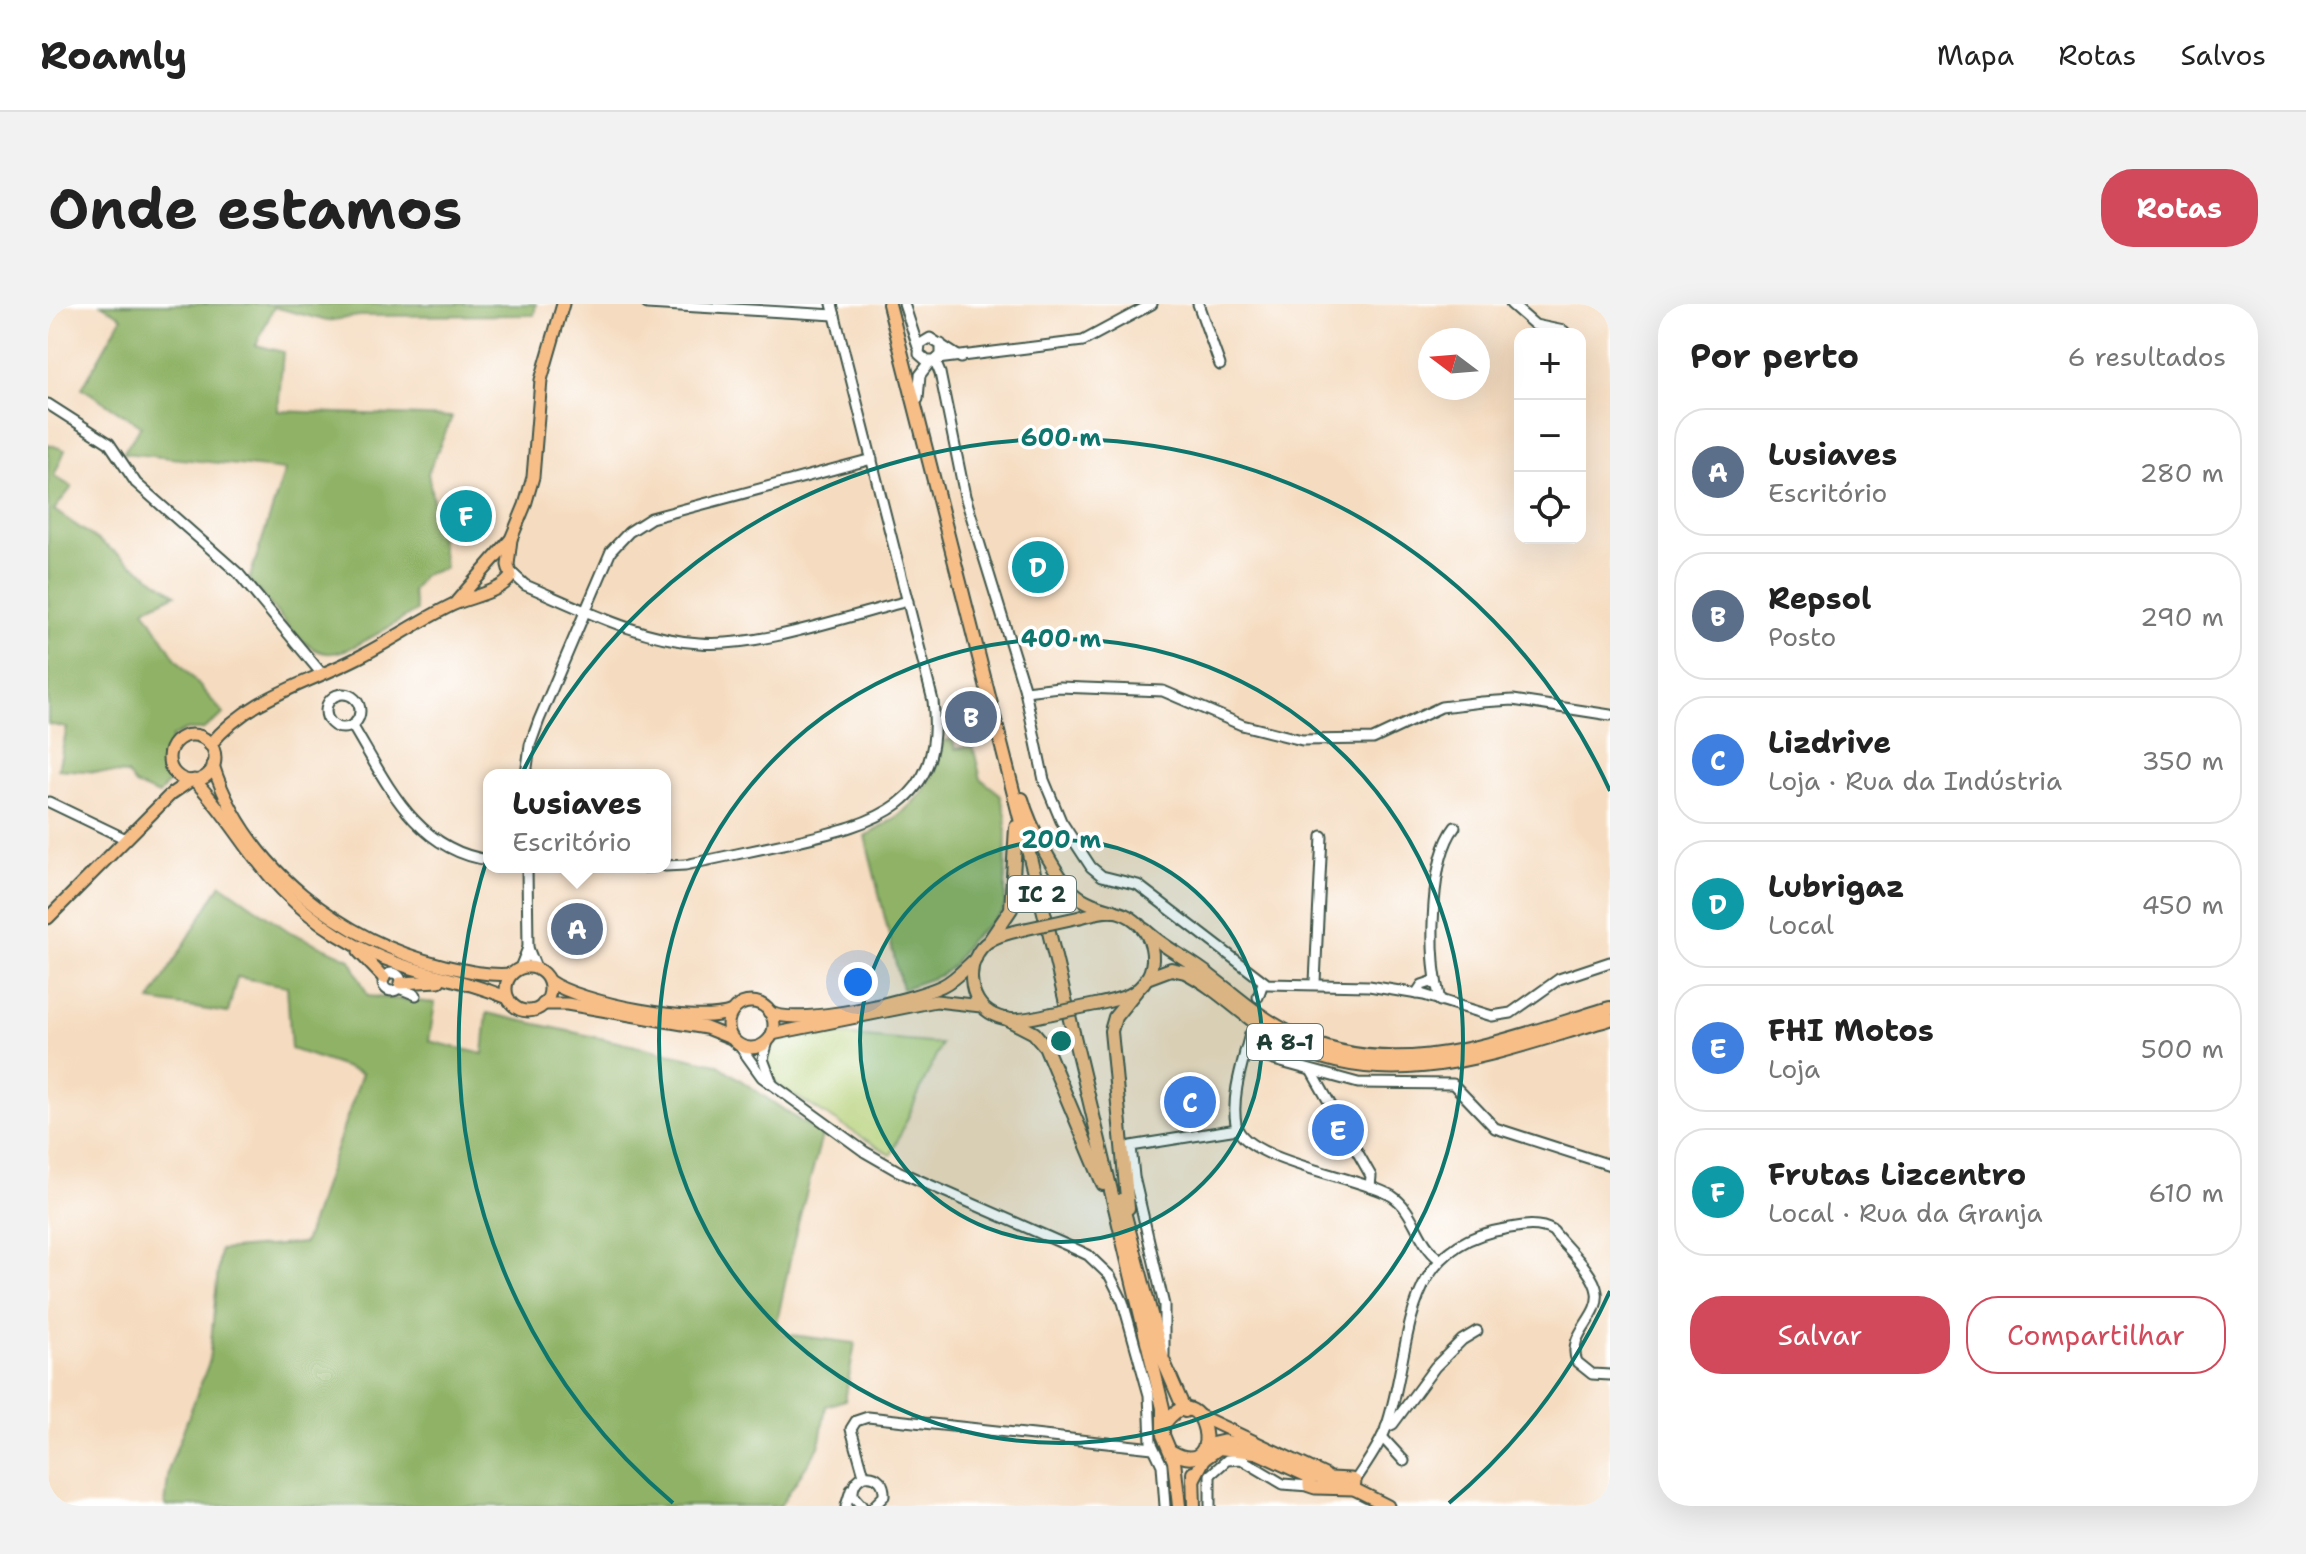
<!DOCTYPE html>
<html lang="pt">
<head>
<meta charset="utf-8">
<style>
	:root { --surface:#fff; --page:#f2f2f2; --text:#222; --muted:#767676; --line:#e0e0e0; --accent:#d1495b }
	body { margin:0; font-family:"Shantell Sans",sans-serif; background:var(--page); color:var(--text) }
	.controls { position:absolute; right:24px; top:24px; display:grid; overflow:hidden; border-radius:16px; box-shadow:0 8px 32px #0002 }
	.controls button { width:72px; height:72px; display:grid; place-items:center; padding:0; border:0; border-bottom:2px solid var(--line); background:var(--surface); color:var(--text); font:40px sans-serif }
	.compass { position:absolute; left:1370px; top:24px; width:72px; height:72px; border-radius:50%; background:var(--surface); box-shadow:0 8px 32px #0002; rotate:286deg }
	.you { position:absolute; left:810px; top:678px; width:28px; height:28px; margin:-20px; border:6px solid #fff; border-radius:50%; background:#1a73e8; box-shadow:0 0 0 12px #1a73e833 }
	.badge { display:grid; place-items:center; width:52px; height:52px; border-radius:50%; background:var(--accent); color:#fff; font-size:26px; font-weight:700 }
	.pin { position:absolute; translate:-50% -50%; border:4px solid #fff; box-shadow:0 2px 8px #0006 }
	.popup { position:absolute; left:435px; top:465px; width:188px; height:104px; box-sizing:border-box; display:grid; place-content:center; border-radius:16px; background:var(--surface); filter:drop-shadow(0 2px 6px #0005); font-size:26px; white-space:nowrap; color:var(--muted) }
	.popup b { font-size:30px; color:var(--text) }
	.popup::after { content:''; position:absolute; left:50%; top:100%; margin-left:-16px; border:16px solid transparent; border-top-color:var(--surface) }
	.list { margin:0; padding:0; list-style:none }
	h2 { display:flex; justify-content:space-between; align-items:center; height:104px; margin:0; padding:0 32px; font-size:34px }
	h2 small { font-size:26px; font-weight:400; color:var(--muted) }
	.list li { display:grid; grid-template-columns:52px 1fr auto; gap:24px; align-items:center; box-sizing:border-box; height:128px; margin:0 16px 16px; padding:0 16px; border:2px solid var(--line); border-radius:32px }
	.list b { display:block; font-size:30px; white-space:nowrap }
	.list p { margin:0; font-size:26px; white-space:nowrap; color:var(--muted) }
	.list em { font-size:26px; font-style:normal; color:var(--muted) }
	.actions { display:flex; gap:16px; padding:24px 32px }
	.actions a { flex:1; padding:18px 0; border:2px solid var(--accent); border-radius:32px; text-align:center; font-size:28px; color:var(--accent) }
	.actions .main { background:var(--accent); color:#fff }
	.icon { flex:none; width:44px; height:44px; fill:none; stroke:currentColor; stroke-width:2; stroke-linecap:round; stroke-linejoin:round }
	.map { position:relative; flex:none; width:1562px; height:1202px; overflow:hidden; border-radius:32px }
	header { display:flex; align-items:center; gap:48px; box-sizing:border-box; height:112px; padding:0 40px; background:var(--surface); border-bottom:2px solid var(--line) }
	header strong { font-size:38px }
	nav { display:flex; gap:44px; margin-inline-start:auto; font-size:28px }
	.intro { display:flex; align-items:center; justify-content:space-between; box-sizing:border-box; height:192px; padding:0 48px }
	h1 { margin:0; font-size:56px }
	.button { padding:20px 36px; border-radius:32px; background:var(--accent); color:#fff; font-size:28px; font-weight:700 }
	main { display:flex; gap:48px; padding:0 48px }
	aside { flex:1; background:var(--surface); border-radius:32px; box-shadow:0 8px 32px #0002 }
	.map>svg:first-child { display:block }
	.green { fill:#b4cf75; stroke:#6a8654; stroke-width:2 }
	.forest { fill:#8fb266; stroke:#57784d; stroke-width:2 }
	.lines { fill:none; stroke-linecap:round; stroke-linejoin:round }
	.minor-casing { stroke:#3f5549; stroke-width:13 }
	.major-casing { stroke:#3f5549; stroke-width:15 }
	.highway-casing { stroke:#3f5549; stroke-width:16 }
	.minor { stroke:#fff; stroke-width:9 }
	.major { stroke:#f7be88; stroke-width:11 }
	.highway { stroke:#f7be88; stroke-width:12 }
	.major-bridge-casing { stroke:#3f5549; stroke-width:15; stroke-linecap:butt }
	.major-bridge { stroke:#f7be88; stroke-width:11 }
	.ring { fill:none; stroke:#0f766e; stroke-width:4 }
	.labels { text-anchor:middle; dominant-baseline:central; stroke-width:7; stroke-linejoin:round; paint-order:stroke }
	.shield { fill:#fff; stroke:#627771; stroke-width:2 }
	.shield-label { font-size:22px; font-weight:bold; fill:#1f3d34 }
	.centre { fill:#0f766e; stroke:#fff; stroke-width:4 }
	.ring-label { font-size:24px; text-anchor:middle; font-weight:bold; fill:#0f766e; stroke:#fff; stroke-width:7; stroke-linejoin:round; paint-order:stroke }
</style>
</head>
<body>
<header>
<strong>Roamly</strong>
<nav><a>Mapa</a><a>Rotas</a><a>Salvos</a></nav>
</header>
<div class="intro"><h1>Onde estamos</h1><a class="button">Rotas</a></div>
<main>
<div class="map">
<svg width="1562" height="1202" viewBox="0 0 1562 1202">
	<rect width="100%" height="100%" fill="#fff"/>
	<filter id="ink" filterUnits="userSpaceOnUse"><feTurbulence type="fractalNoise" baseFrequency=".0125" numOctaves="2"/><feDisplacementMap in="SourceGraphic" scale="16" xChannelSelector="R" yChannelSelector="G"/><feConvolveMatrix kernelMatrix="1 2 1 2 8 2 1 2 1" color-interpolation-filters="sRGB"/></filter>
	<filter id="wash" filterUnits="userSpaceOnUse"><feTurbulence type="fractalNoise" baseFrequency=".006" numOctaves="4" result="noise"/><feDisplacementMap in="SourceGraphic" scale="32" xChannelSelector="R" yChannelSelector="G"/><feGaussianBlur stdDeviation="1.8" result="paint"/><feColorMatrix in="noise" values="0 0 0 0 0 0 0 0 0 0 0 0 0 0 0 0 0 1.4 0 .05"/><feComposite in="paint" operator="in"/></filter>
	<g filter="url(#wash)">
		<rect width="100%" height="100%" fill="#f5dcc0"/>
		<polygon class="green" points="783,730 893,740 843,851 731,782 723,772 718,756 722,746 734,735"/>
		<g class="forest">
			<path d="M53 0H488L486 11 311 12 279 17 226 3 208 41 235 48 230 107 404 113 380 169 397 264 375 271 364 287 368 307C264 369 279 366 201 276L237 166 75 149 93 122 34 84 74 13Z"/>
			<polygon points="0,140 17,146 6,172 24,183 6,206 128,290 96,305 128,355 176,410 154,426 138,426 124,433 117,456 124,472 111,491 87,481 79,470 10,465 19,424 0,420"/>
			<path d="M905 435 907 445 925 442 933 475 952 490 958 511 957 599 954 608 922 636 904 662 893 671 854 685 817 532C858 511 888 484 895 437Z"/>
			<polygon points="173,580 242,628 302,655 320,692 387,699 381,737 435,750 439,709 669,760 774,832 748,927 729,1018 736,1030 807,1039 797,1096 778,1102 771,1143 732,1202 117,1202 121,1164 161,1058 172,946 256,939 314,769 243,745 239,682 189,673 180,709 102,697"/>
		</g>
	</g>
	<g filter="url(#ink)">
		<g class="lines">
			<g class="minor-casing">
				<g id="minor">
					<polyline points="599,0 787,11"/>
					<polyline points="856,0 870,43"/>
					<polyline points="1150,0 1172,61"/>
					<polyline points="1463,0 1487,21 1516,27"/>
					<polyline points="893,40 893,51 887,57 879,57 871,50 872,40 882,34 913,54"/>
					<polyline points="889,55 1035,37 1104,0"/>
					<polyline points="887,57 892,69 917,192 977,387 996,476 1013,517 1043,563 1054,572 1090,581 1219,680 1321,682 1376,691 1444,712 1463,709 1511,675 1562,658"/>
					<polyline points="870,95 872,71 882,58"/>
					<polyline points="0,100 61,139 88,179 190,269 274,370"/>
					<path d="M463 268 477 281C532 304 590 335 651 339 712 344 799 312 860 297"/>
					<polyline points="977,387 1011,383 1115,387 1194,421 1254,436 1325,435 1393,403 1434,398 1465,396 1562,411"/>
					<circle cx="295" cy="407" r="17"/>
					<path d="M304 421C339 479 367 546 441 556"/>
					<polyline points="478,471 482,441 491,416 563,247 581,228 603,214 824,155"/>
					<polyline points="1,498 78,535"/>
					<path d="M617 562 637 561C673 553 709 546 745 538 828 519 897 501 885 397L784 0"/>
					<polyline points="479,563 480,644 488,664"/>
					<polyline points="586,563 606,563"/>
					<polyline points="472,664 480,644"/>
					<circle cx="344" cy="678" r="9"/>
					<polyline points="1267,678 1274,532"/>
					<path d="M1389 682C1382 643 1382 555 1407 523"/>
					<polyline points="351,684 368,691"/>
					<polyline points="1368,690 1374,681 1383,678 1389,682 1392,697"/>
					<polyline points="1210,693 1215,679"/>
					<path d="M1202 730C1195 758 1183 791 1188 820 1194 857 1310 872 1344 892 1367 907 1369 938 1391 955"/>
					<polyline points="720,737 715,755 724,779"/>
					<polyline points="691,741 714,773 817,848 850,867 1023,943 1040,951 1062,972 1075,998 1101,1091 1103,1138 1114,1161 1117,1202"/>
					<polyline points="1197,748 1310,779 1405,780 1447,824 1562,861"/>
					<polyline points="1264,768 1323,872 1322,883"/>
					<polyline points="1116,1051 1116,1001 1086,873 1083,842 1189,825"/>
					<polyline points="1338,1123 1345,1120 1387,1063 1414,1036 1429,1027"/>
					<polyline points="1334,1133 1356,1157"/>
					<polyline points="816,1171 803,1125 808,1117 820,1113 1105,1144"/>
					<path d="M1307 1177C1318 1160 1331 1143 1338 1124 1366 1043 1349 942 1457 925 1473 922 1490 918 1505 927 1517 943 1546 967 1549 988 1553 1014 1518 1029 1529 1058L1544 1070 1562 1071"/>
					<polyline points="798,1202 803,1186"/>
					<path d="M814 1202 805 1192C803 1165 838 1165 836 1192L826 1202"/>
					<polyline points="1162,1202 1162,1171 1179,1156 1193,1155 1235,1180 1261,1182"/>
				</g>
			</g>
			<g class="major-casing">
				<g id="major">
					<polyline points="409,297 463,235 477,201 485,173 493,76 515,0"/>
					<circle cx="144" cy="454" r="23"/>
					<path d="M162 441C202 392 260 380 313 352 344 336 373 316 404 301 421 293 455 288 463 272L460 261 463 235"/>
					<path d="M165 461C198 564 294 637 397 662 419 667 441 672 463 670"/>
					<path d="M146 476C180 510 201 553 235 587 268 620 310 647 354 661 390 673 425 679 460 694"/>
					<path d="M1032 613C1044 610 1058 605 1070 608 1106 618 1118 666 1086 688 1076 695 1062 697 1050 700"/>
					<polyline points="0,614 123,490 142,477"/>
					<path d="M977 625C965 628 952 630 941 637 916 654 918 698 946 711 964 720 983 714 1002 710"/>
					<polyline points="311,648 336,674"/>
					<circle cx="480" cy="685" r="22"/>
					<path d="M501 677C532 699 649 722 684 708"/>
					<polyline points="352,679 391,677"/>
					<circle cx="703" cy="721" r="23"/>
					<polyline points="495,700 519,700 658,724 683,734"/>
					<path d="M721 708C750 724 863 696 894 682 907 676 917 664 928 654"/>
					<polyline points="724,730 888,697 933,702"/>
					<polyline points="1152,1112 1277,1171"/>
					<polyline points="1157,1141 1175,1137 1188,1139 1261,1173 1303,1175 1307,1177 1306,1185"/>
					<polyline points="1261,1173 1261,1182 1267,1184 1306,1185 1340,1202"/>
				</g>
			</g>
			<g class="highway-casing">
				<g id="highway">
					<polyline points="841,0 1001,628 1115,1104 1115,1131 1126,1157 1131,1202"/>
					<path d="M974 495C981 520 1007 572 1026 589 1037 599 1052 603 1066 607"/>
					<path d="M1097 626C1117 645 1141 655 1162 672 1188 692 1212 714 1242 729 1347 783 1457 735 1562 704"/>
					<polyline points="942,636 963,605 968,523"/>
					<path d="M1099 674 1123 665 1137 668C1173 686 1201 719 1237 738 1343 794 1456 745 1562 715"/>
					<polyline points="959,715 986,729 997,742 1055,880"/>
					<polyline points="1073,896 1115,1056 1137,1107"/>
					<polyline points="1080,904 1063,727 1067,713 1088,687"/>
					<path d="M1117 1119C1156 1066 1181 1179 1124 1148"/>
					<polyline points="1145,1169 1146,1202"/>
					<polyline points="1145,1176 1156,1155 1171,1144 1216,1149"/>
				</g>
			</g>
			<use href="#minor" class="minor"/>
			<use href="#major" class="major"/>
			<use href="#highway" class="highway"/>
			<g class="major-bridge-casing">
				<g id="major-bridge">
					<polyline points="977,625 1032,613"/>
					<polyline points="1002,710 1050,700"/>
				</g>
			</g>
			<use href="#major-bridge" class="major-bridge"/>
		</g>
	</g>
	<circle cx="1013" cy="737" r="201" fill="#0f766e" fill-opacity=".12"/>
	<g class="ring">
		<circle cx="1013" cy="737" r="201"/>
		<circle cx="1013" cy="737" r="402"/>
		<path d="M1562 987A603 603 0 0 1 1401 1199M625 1199A603 603 0 1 1 1562 487"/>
	</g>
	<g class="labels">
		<g class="shield">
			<rect x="960" y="572" width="68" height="36" rx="6"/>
			<rect x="1199" y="720" width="76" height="36" rx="6"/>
		</g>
		<g class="shield-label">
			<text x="994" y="590">IC 2</text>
			<text x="1237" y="738">A 8-1</text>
		</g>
	</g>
	<circle cx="1013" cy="737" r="12" class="centre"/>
	<g class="ring-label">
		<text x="1013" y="142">600 m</text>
		<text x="1013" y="343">400 m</text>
		<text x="1013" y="544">200 m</text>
	</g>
</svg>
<div class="controls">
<button>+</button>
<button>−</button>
<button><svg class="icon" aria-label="locate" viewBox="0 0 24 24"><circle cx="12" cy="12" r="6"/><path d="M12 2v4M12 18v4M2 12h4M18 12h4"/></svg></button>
</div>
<svg class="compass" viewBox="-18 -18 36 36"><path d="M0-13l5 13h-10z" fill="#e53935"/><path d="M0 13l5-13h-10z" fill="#767676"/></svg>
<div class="you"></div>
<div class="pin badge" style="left:529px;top:625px;background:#5c6f8a">A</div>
<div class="popup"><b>Lusiaves</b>Escritório</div>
<div class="pin badge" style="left:923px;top:413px;background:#5c6f8a">B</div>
<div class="pin badge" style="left:1142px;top:798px;background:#3f7fe0">C</div>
<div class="pin badge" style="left:990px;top:263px;background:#0f9aa8">D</div>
<div class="pin badge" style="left:1290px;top:826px;background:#3f7fe0">E</div>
<div class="pin badge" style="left:418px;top:212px;background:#0f9aa8">F</div>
</div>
<aside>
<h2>Por perto<small>6 resultados</small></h2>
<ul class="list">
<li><span class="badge" style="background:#5c6f8a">A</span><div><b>Lusiaves</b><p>Escritório</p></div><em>280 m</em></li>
<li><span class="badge" style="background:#5c6f8a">B</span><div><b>Repsol</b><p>Posto</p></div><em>290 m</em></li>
<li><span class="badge" style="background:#3f7fe0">C</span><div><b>Lizdrive</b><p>Loja · Rua da Indústria</p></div><em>350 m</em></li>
<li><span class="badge" style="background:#0f9aa8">D</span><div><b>Lubrigaz</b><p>Local</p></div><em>450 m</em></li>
<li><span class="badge" style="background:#3f7fe0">E</span><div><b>FHI Motos</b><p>Loja</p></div><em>500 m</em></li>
<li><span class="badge" style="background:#0f9aa8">F</span><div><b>Frutas Lizcentro</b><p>Local · Rua da Granja</p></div><em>610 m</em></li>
</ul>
<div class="actions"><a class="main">Salvar</a><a>Compartilhar</a></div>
</aside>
</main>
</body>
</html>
